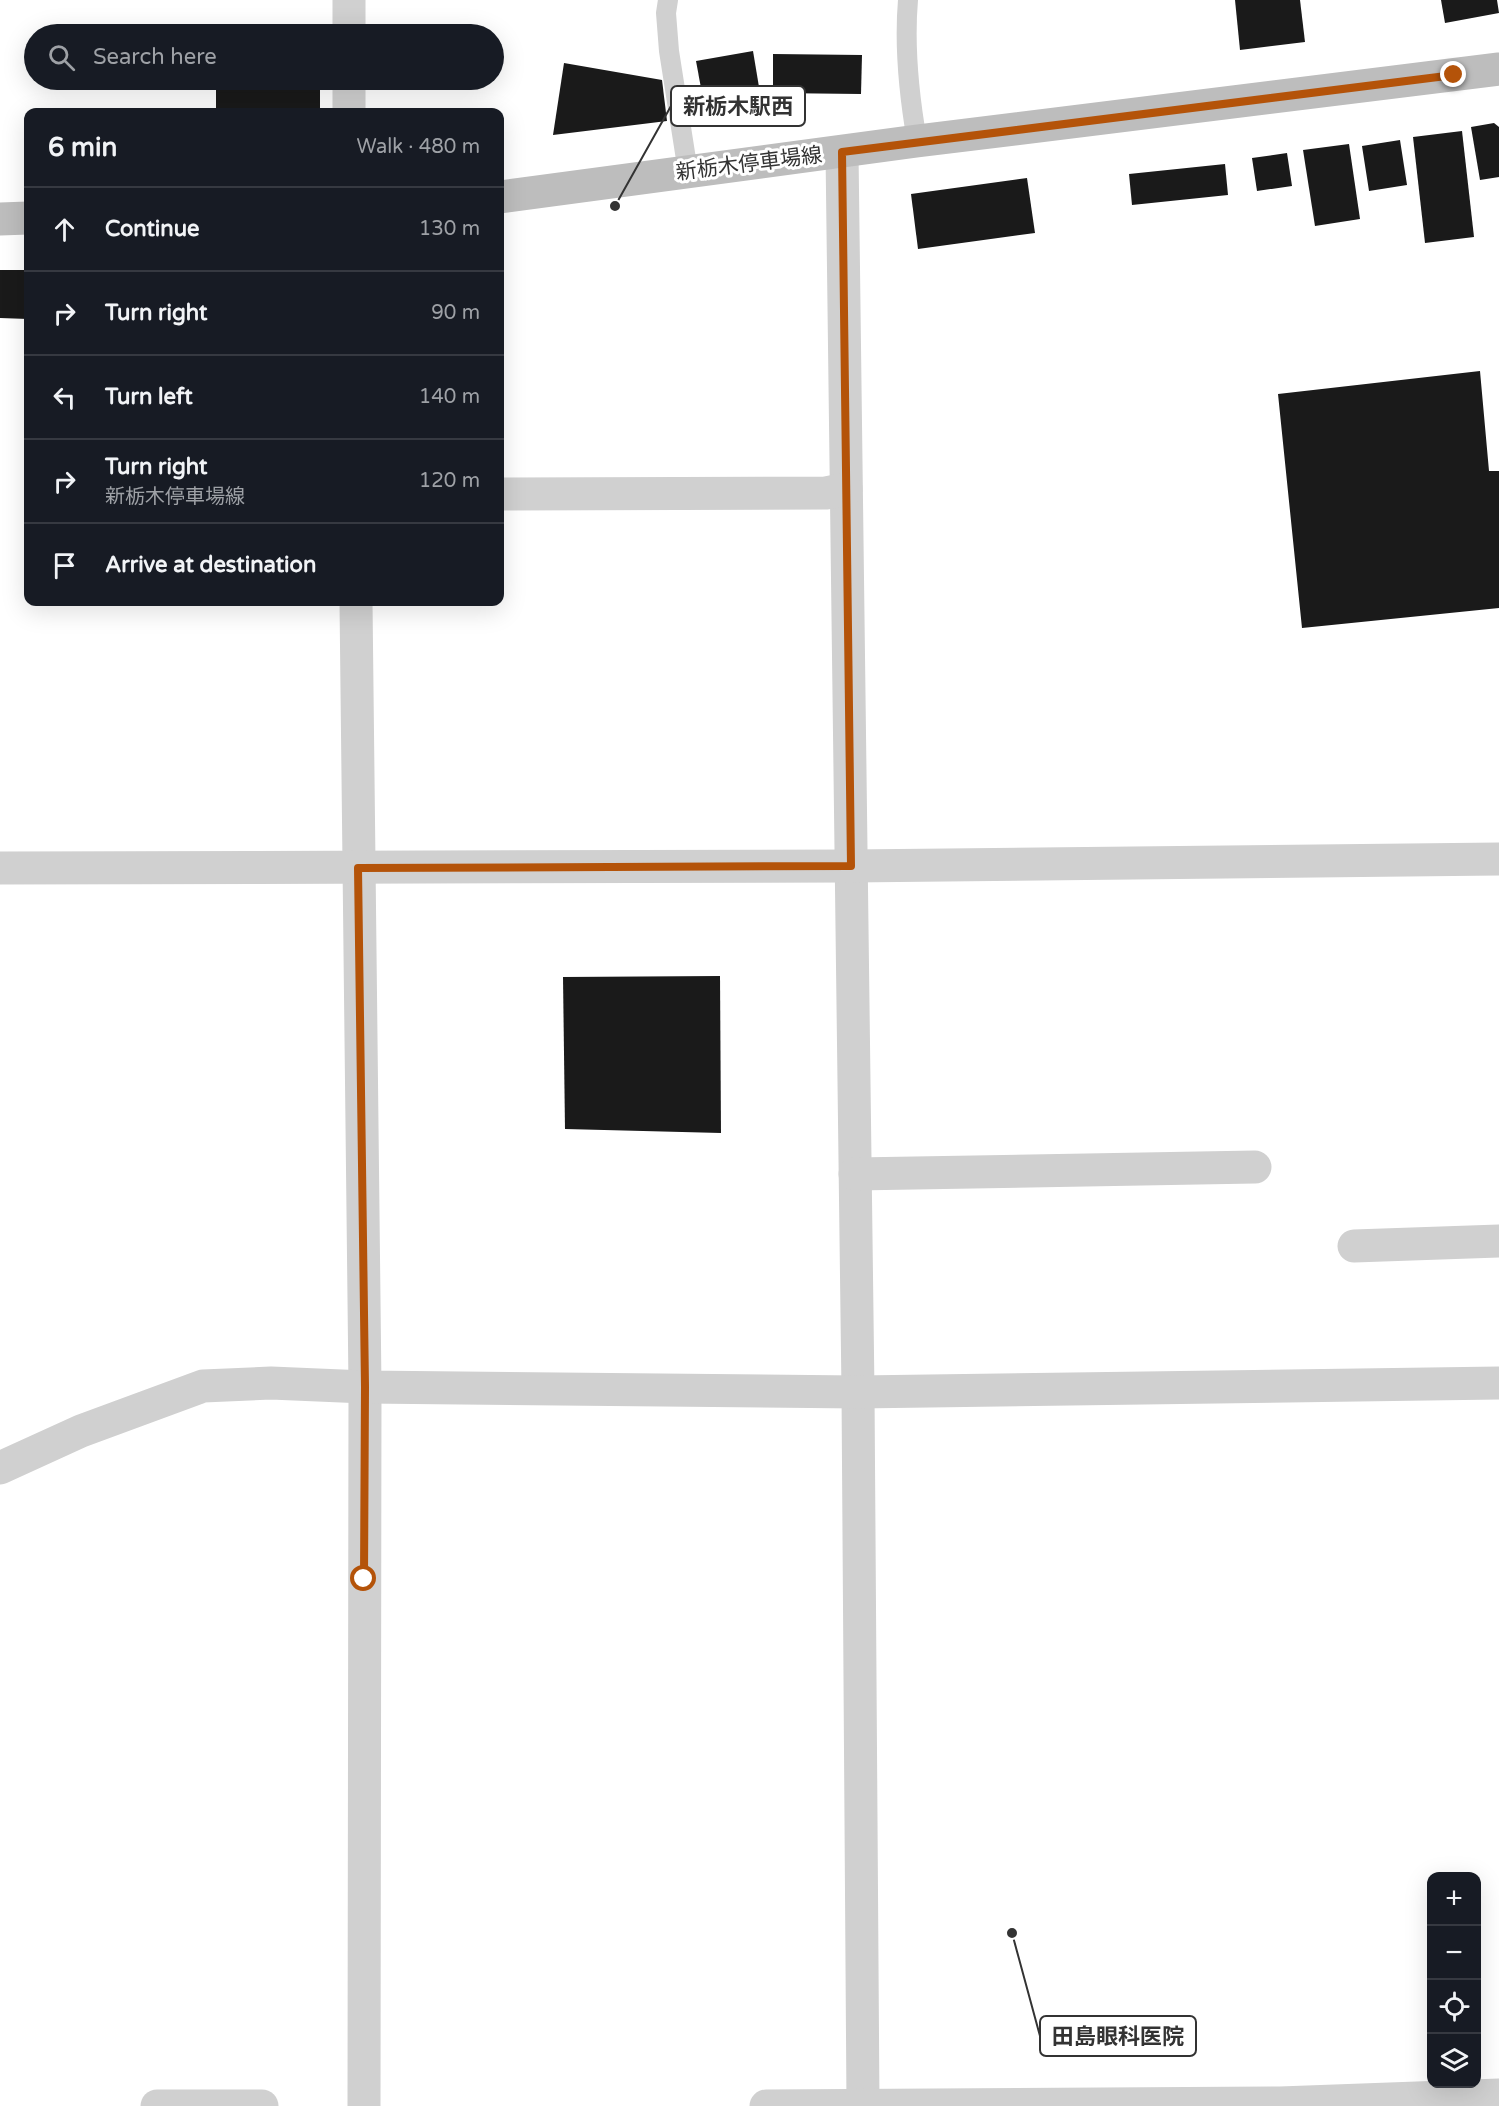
<!DOCTYPE html>
<html lang="en">
<head>
<meta charset="utf-8">
<style>
	:root { --surface:#171b24; --page:#20242c; --text:#f1f3f6; --muted:#9ea1a6; --line:#363941 }
	body { margin:0; font-family:"Varela Round","Noto Sans JP",sans-serif; background:var(--page); color:var(--text) }
	.controls { position:absolute; right:18px; bottom:18px; display:grid; overflow:hidden; border-radius:12px; box-shadow:0 6px 24px #0002 }
	.controls button { width:54px; height:54px; display:grid; place-items:center; padding:0; border:0; border-bottom:2px solid var(--line); background:var(--surface); color:var(--text); font:30px sans-serif }
	.stop { position:absolute; width:18px; height:18px; margin:-14px; border:4px solid #b45309; border-radius:50%; background:#fff }
	.stop.end { background:#b45309; border-color:#fff; box-shadow:0 2px 6px #0008 }
	.list { margin:0; padding:0; list-style:none }
	h2 { display:flex; justify-content:space-between; align-items:center; height:78px; margin:0; padding:0 24px; font-size:26px }
	h2 small { font-size:20px; font-weight:400; color:var(--muted) }
	.list li { display:grid; grid-template-columns:39px 1fr auto; gap:18px; align-items:center; box-sizing:border-box; height:84px; padding:0 24px; border-top:2px solid var(--line) }
	.list b { display:block; font-size:22px; white-space:nowrap }
	.list p { margin:0; font-size:20px; white-space:nowrap; color:var(--muted) }
	.list em { font-size:20px; font-style:normal; color:var(--muted) }
	.icon { flex:none; width:33px; height:33px; fill:none; stroke:currentColor; stroke-width:2; stroke-linecap:round; stroke-linejoin:round }
	.map { position:relative; flex:none; width:1499px; height:2106px; overflow:hidden }
	.search { position:absolute; background:var(--surface); box-shadow:0 6px 24px #0002; left:24px; top:24px; width:480px; height:66px; display:flex; align-items:center; gap:15px; box-sizing:border-box; padding:0 21px; border-radius:33px; color:var(--muted); font-size:22px }
	.panel { position:absolute; background:var(--surface); box-shadow:0 6px 24px #0002; left:24px; top:108px; width:480px; height:498px; border-radius:12px }
	.map>svg:first-child { display:block }
	.building { fill:#1a1a1a }
	.lines { fill:none; stroke-linecap:round; stroke-linejoin:round }
	.lane { stroke:#d0d0d0; stroke-width:20 }
	.street { stroke:#d0d0d0; stroke-width:33 }
	.secondary { stroke:#bdbdbd; stroke-width:33 }
	.route { stroke:#b45309; stroke-width:8 }
	.labels { text-anchor:middle; dominant-baseline:central; stroke-width:6; stroke-linejoin:round; paint-order:stroke }
	.street-label { font-size:21px; fill:#333; stroke:#fff }
	.leader { fill:none; stroke:#333; stroke-width:2 }
	.callout-dot { fill:#333; stroke:#fff; stroke-width:2 }
	.callout { fill:#fff; stroke:#333; stroke-width:2 }
	.callout-label { font-size:22px; text-anchor:middle; font-weight:bold; fill:#333 }
</style>
</head>
<body>
<div class="map">
<svg width="1499" height="2106" viewBox="0 0 1499 2106">
	<rect width="100%" height="100%" fill="#fff"/>
	<g class="building">
		<polygon points="1235,0 1300,0 1305,42 1240,50"/>
		<polygon points="1441,0 1497,0 1499,13 1445,23"/>
		<polygon points="753,51 762,105 706,115 696,61"/>
		<polygon points="773,54 862,55 861,94 773,93"/>
		<polygon points="564,63 662,80 667,121 553,135"/>
		<polygon points="216,88 320,89 320,112 216,112"/>
		<polygon points="1494,123 1499,127 1499,177 1480,180 1471,127"/>
		<polygon points="1462,131 1474,237 1425,243 1413,137"/>
		<polygon points="1400,140 1407,185 1369,191 1362,146"/>
		<polygon points="1349,144 1360,219 1315,226 1303,150"/>
		<polygon points="1287,153 1292,186 1257,191 1252,158"/>
		<polygon points="1225,164 1228,195 1132,205 1129,174"/>
		<polygon points="1027,178 1035,233 918,249 911,194"/>
		<polygon points="0,270 28,270 28,319 0,318"/>
		<polygon points="1480,371 1489,471 1499,471 1499,608 1302,628 1278,394"/>
		<polygon points="720,976 721,1133 565,1129 563,977"/>
	</g>
	<g class="lines">
		<g class="lane">
			<polyline points="668,0 666,13 669,51 688,172"/>
			<path d="M908 0C904 47 909 95 917 141"/>
		</g>
		<g class="street">
			<polyline points="349,0 349,34"/>
			<polyline points="349,80 349,112"/>
			<polyline points="842,152 858,1392 863,2106"/>
			<polyline points="500,494 826,493 846,489"/>
			<polyline points="356,602 365,1387 364,2106"/>
			<polyline points="0,868 851,866 1499,859"/>
			<polyline points="855,1174 1255,1167"/>
			<polyline points="1354,1246 1499,1241"/>
			<polyline points="0,1468 81,1431 203,1386 271,1383 365,1387 858,1392 1499,1383"/>
			<polyline points="157,2106 262,2106"/>
			<polyline points="766,2106 1280,2103 1499,2095"/>
		</g>
		<g class="secondary">
			<polyline points="500,197 917,141 1499,69"/>
			<polyline points="0,219 28,218"/>
		</g>
	</g>
	<g class="lines">
		<polyline class="route" points="364,1579 365,1387 358,868 851,866 842,152 1454,75"/>
	</g>
	<g class="labels">
		<g class="street-label">
			<text transform="translate(749 164) rotate(-7)">新栃木停車場線</text>
		</g>
	</g>
	<path class="leader" d="M615 206L671 106M1012 1933L1040 2036"/>
	<g class="callout-dot">
		<circle cx="615" cy="206" r="6"/>
		<circle cx="1012" cy="1933" r="6"/>
	</g>
	<g class="callout">
		<rect x="671" y="86" width="134" height="40" rx="6"/>
		<rect x="1040" y="2016" width="156" height="40" rx="6"/>
	</g>
	<g class="callout-label">
		<text x="738" y="114">新栃木駅西</text>
		<text x="1118" y="2044">田島眼科医院</text>
	</g>
</svg>
<div class="controls">
<button>+</button>
<button>−</button>
<button><svg class="icon" aria-label="locate" viewBox="0 0 24 24"><circle cx="12" cy="12" r="6"/><path d="M12 2v4M12 18v4M2 12h4M18 12h4"/></svg></button>
<button><svg class="icon" aria-label="layers" viewBox="0 0 24 24"><path d="M12 4l9 5-9 5-9-5zM3 14l9 5 9-5"/></svg></button>
</div>
<div class="stop" style="left:364px;top:1579px"></div>
<div class="stop end" style="left:1454px;top:75px"></div>
<div class="search"><svg class="icon" aria-label="search" viewBox="0 0 24 24"><circle cx="10" cy="10" r="6"/><path d="M15 15l6 6"/></svg>Search here</div>
<section class="panel">
<h2>6 min<small>Walk · 480 m</small></h2>
<ul class="list">
<li><svg class="icon" aria-label="ahead" viewBox="0 0 24 24"><path d="M12 20V5M6 11l6-6 6 6"/></svg><div><b>Continue</b></div><em>130 m</em></li>
<li><svg class="icon" aria-label="right" viewBox="0 0 24 24"><path d="M7 20v-9h11M14 6l5 5-5 5"/></svg><div><b>Turn right</b></div><em>90 m</em></li>
<li><svg class="icon" aria-label="left" viewBox="0 0 24 24"><path d="M17 20v-9H6M10 6l-5 5 5 5"/></svg><div><b>Turn left</b></div><em>140 m</em></li>
<li><svg class="icon" aria-label="right" viewBox="0 0 24 24"><path d="M7 20v-9h11M14 6l5 5-5 5"/></svg><div><b>Turn right</b><p>新栃木停車場線</p></div><em>120 m</em></li>
<li><svg class="icon" aria-label="arrive" viewBox="0 0 24 24"><path d="M6 21V4h12l-3 4 3 4H6"/></svg><div><b>Arrive at destination</b></div></li>
</ul>
</section>
</div>
</body>
</html>
